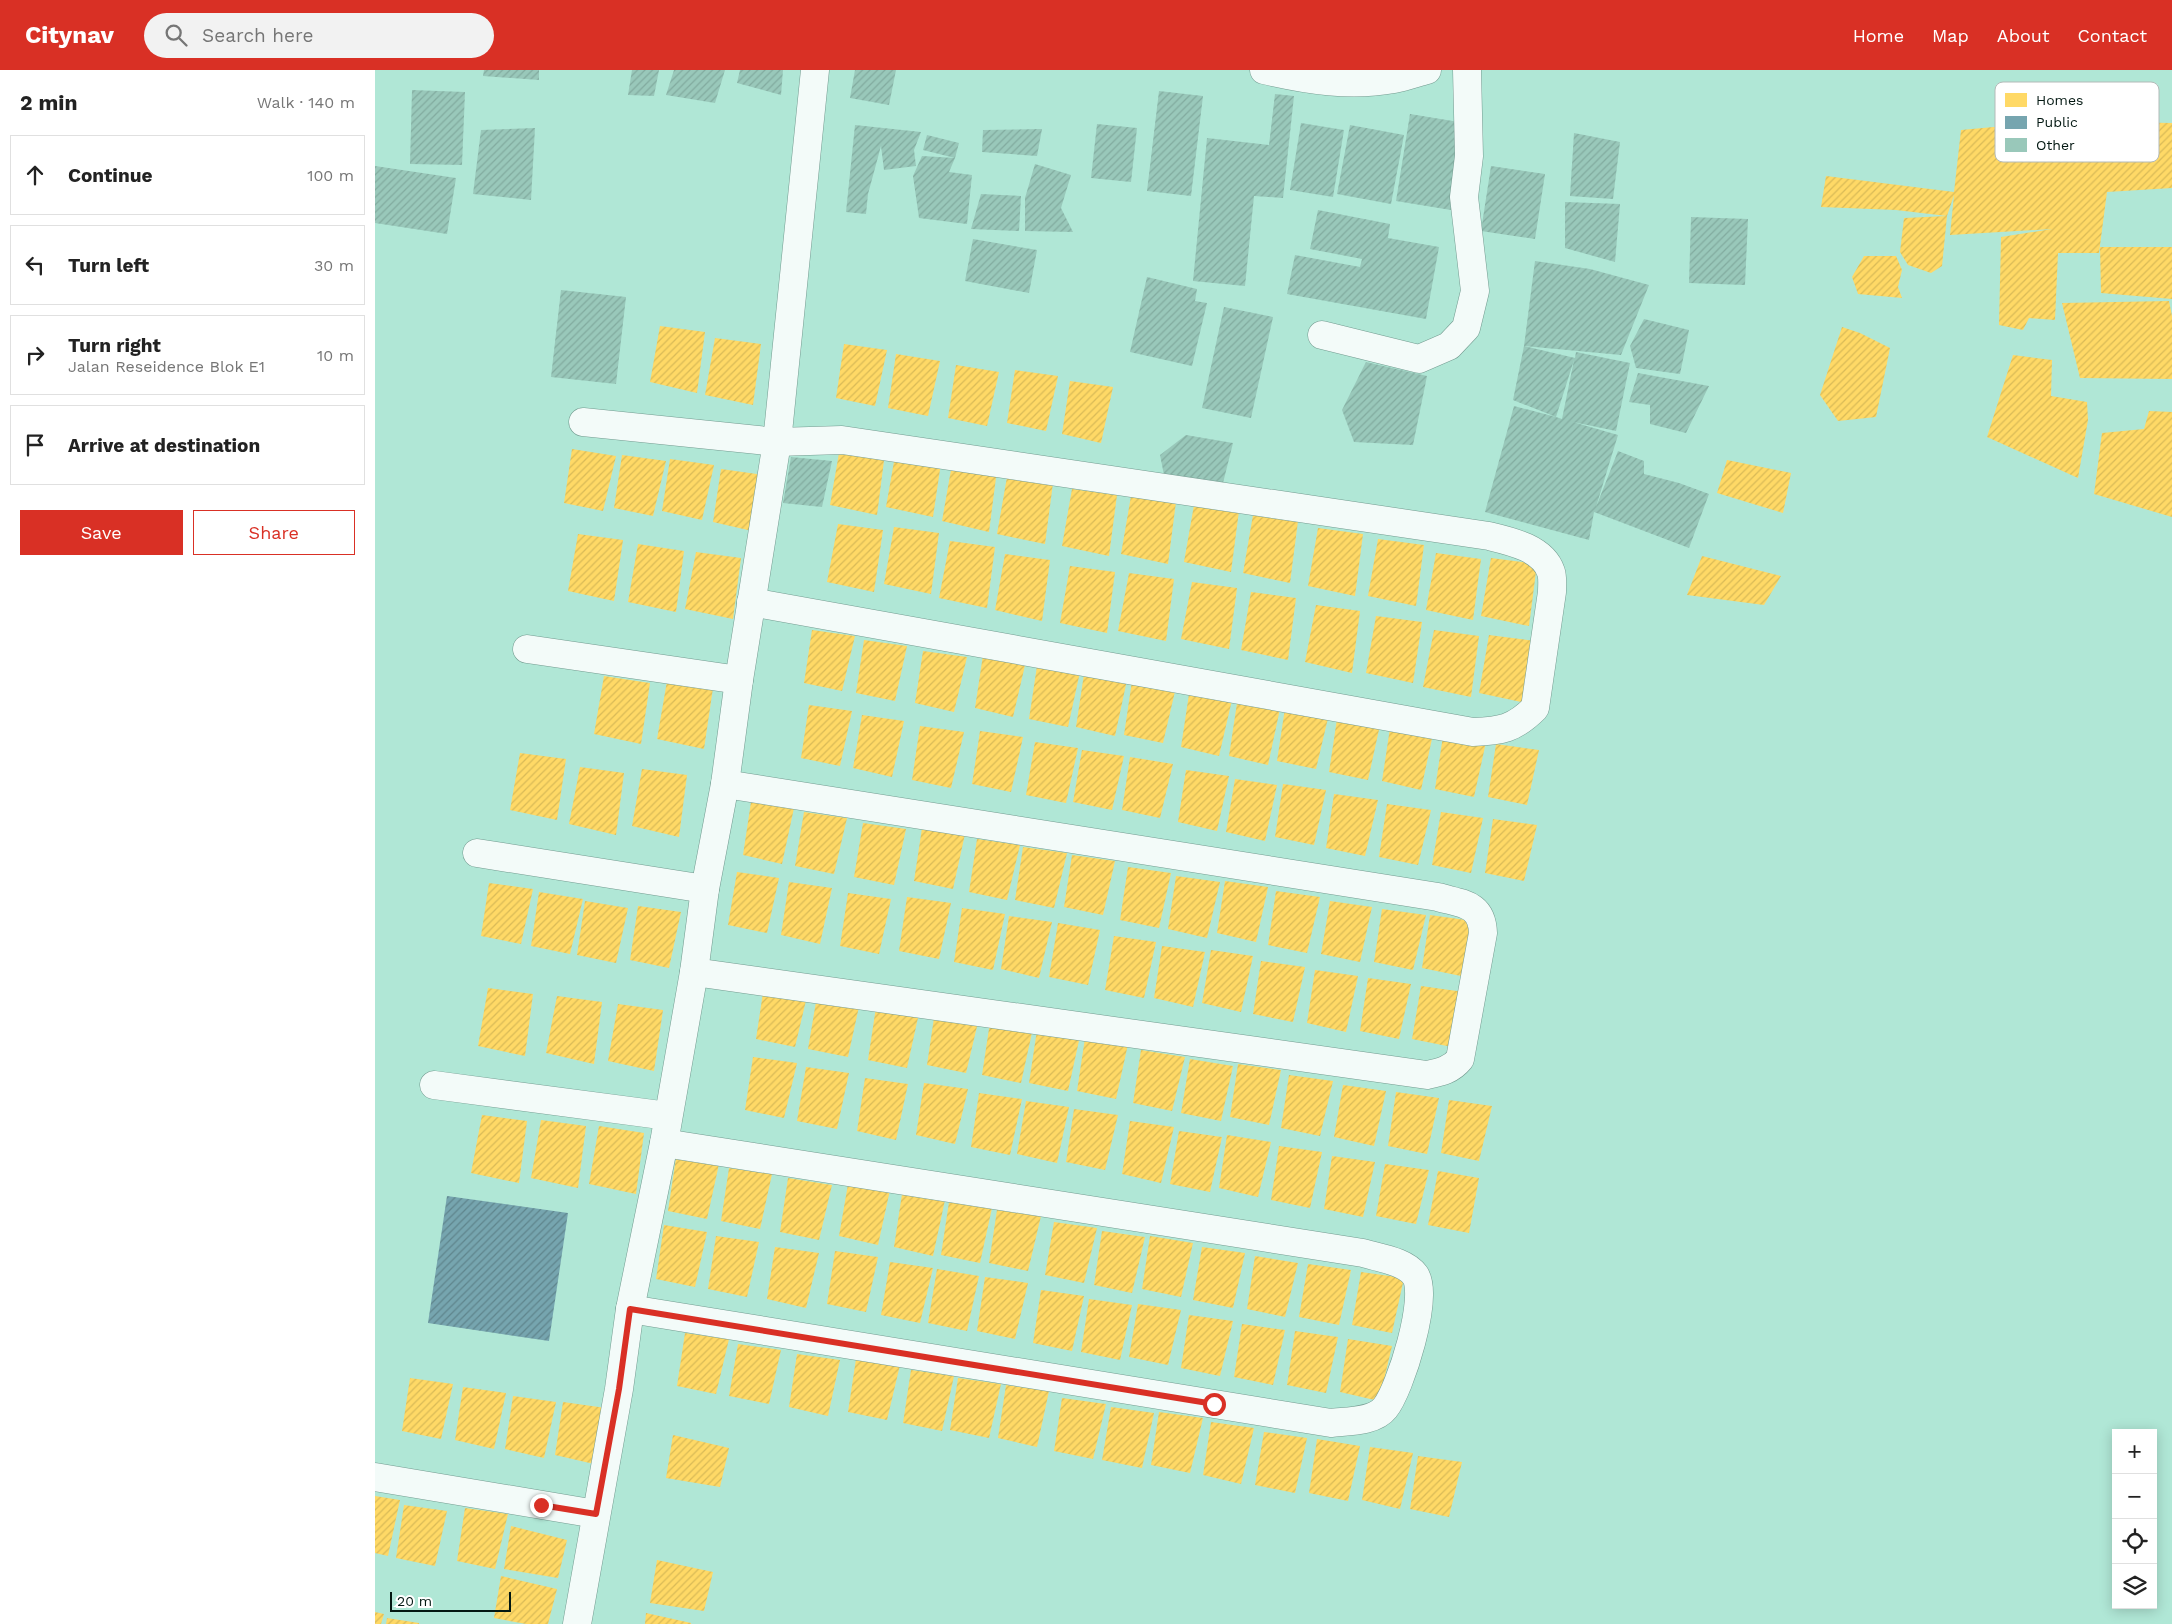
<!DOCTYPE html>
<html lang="en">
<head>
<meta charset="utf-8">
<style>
	:root { --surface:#fff; --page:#f2f2f2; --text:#222; --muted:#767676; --line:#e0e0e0; --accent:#d93025 }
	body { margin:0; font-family:"Work Sans",sans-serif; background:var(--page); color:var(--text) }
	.controls { position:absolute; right:15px; bottom:15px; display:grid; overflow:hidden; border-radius:0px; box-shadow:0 2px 12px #0003 }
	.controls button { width:45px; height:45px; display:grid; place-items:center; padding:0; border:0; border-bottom:1px solid var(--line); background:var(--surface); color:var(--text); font:25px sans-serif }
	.scale { position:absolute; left:15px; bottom:12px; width:121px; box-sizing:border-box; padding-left:5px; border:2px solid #031812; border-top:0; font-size:14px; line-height:18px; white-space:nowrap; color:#031812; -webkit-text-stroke:4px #fff; paint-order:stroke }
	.stop { position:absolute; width:15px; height:15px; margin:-11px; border:4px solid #d93025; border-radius:50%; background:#fff }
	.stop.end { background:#d93025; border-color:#fff; box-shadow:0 1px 5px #0008 }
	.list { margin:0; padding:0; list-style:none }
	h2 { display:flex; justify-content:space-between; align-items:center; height:65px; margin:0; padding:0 20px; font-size:21px }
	h2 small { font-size:16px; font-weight:400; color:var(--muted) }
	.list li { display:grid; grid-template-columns:32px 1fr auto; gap:15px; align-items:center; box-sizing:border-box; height:80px; margin:0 10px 10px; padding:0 10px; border:1px solid var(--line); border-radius:0px }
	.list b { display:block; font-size:19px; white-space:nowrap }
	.list p { margin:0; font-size:16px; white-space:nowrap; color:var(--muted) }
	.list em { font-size:16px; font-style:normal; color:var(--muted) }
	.actions { display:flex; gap:10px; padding:15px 20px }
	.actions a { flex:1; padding:11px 0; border:1px solid var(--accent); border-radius:0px; text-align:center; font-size:18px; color:var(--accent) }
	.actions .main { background:var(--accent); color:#fff }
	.icon { flex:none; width:28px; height:28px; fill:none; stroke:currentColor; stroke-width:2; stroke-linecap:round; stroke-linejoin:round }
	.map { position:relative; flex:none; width:1797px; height:1554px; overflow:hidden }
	header { display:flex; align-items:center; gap:30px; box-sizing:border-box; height:70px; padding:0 25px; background:var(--accent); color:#fff }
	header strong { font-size:24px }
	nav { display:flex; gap:28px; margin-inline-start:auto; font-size:18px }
	.search { width:350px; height:45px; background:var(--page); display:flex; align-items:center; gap:12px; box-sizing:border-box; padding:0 18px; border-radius:28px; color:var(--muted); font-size:19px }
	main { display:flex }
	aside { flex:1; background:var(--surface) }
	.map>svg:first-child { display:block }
	.homes { fill:url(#homes-hatch) }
	.public { fill:url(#public-hatch) }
	.building { fill:url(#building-hatch); fill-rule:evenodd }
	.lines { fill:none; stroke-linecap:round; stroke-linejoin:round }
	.minor-casing { stroke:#739b90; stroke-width:29 }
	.minor { stroke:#f3fbf9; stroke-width:28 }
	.route { stroke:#d93025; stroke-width:6 }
	.key { fill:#fff; stroke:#b3bab8; stroke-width:1 }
	.key-label { font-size:14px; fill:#031812 }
</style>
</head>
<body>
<header>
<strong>Citynav</strong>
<div class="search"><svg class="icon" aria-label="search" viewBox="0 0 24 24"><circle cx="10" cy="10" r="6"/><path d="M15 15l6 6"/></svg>Search here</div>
<nav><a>Home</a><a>Map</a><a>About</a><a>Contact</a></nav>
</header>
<main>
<aside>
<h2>2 min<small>Walk · 140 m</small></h2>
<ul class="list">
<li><svg class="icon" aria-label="ahead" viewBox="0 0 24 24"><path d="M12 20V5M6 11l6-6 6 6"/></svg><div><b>Continue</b></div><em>100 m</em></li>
<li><svg class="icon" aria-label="left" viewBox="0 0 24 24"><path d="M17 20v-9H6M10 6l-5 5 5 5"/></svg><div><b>Turn left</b></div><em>30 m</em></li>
<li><svg class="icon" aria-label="right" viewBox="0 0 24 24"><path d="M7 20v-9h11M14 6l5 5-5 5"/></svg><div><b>Turn right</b><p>Jalan Reseidence Blok E1</p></div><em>10 m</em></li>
<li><svg class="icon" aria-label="arrive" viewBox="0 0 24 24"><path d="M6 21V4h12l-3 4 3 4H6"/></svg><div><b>Arrive at destination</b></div></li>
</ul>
<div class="actions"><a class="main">Save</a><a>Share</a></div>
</aside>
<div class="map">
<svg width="1797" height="1554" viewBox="0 0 1797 1554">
	<defs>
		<pattern id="homes-hatch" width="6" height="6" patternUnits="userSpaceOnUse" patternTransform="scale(1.25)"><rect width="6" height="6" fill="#ffd966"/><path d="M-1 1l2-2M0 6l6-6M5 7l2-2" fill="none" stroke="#d9ba57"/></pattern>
		<pattern id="public-hatch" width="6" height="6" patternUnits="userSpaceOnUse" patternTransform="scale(1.25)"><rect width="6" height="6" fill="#76a5af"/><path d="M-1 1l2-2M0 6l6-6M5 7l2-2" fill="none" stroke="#5f858d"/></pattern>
		<pattern id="building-hatch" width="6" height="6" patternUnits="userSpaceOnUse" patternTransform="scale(1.25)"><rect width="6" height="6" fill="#99c8ba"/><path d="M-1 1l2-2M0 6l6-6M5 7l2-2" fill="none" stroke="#82ab9f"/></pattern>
	</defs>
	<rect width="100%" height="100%" fill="#b0e7d6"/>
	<g class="homes">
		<polygon points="1685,51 1797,53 1797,118 1732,122 1724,183 1683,183 1680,250 1654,248 1648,260 1624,255 1626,167 1677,159 1575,165 1579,125 1572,146 1521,140 1446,137 1451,106 1579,122 1586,60"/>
		<polygon points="1572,146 1567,196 1556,203 1533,195 1525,182 1529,148"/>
		<polygon points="1725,177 1797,177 1797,229 1726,223"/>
		<polygon points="1489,186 1521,186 1527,200 1523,217 1527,228 1483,224 1477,207"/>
		<polygon points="1794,231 1797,246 1797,309 1705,308 1687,233"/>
		<polygon points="285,256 330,262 322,323 275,312"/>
		<polygon points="1467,257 1485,263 1515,278 1501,347 1463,351 1445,325"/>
		<polygon points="340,268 386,274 378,335 330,325"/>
		<polygon points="469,274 512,280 500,336 461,328"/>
		<polygon points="521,284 565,291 553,346 513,338"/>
		<polygon points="1638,285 1677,290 1676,326 1712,332 1713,350 1703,408 1612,367"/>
		<polygon points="581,295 624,302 612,356 573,348"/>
		<polygon points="640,300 683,306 671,361 632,353"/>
		<polygon points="695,311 738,317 726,373 687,364"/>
		<polygon points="1774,341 1797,342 1797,447 1719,424 1727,363 1769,359"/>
		<polygon points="465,377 510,383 502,445 455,435"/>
		<polygon points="197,379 241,386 228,441 189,433"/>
		<polygon points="521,380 567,386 558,447 511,437"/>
		<polygon points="247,385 291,391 278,446 239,438"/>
		<polygon points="295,389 339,395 327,450 287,441"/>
		<polygon points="1352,390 1416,403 1408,443 1342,423"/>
		<polygon points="577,394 622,400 614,462 567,451"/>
		<polygon points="346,399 389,405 377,461 338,452"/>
		<polygon points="632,407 678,413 670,474 622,464"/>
		<polygon points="697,419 742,425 734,486 687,476"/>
		<polygon points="756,426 801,432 793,494 746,484"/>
		<polygon points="819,435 864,441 856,502 809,492"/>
		<polygon points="878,445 923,451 915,513 868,503"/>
		<polygon points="463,454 508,460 499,522 452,512"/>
		<polygon points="519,457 564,463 556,524 509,514"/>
		<polygon points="943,458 988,464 980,526 933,516"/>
		<polygon points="203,464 248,470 239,531 193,521"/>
		<polygon points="1003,469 1049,475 1041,536 993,526"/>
		<polygon points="575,471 620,477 612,538 564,528"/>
		<polygon points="263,474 309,481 301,542 253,532"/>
		<polygon points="321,482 366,488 358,549 310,539"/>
		<polygon points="1061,483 1106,489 1098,550 1051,540"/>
		<polygon points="630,484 675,490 667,551 620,540"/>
		<polygon points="1327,486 1406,506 1389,535 1312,525"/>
		<polygon points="1116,488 1162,494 1154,556 1106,546"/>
		<polygon points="695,496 740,502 732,563 685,553"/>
		<polygon points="754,503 799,509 791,571 743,561"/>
		<polygon points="817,512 862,518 854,579 806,569"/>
		<polygon points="876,522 921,528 913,590 866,580"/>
		<polygon points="941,535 985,541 977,603 930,592"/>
		<polygon points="1001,546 1047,552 1038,613 991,603"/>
		<polygon points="437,560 480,566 467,621 429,613"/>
		<polygon points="1059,560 1104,566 1096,627 1048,617"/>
		<polygon points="1114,565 1160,571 1151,633 1104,623"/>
		<polygon points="489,570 532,576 520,631 481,623"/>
		<polygon points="548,581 592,587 579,642 540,633"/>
		<polygon points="608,585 651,591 638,647 600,638"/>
		<polygon points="662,596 705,602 693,657 654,649"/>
		<polygon points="709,604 752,610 740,666 701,657"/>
		<polygon points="229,606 275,613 266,674 219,664"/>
		<polygon points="292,611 338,618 329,679 282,669"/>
		<polygon points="757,611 801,617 788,673 749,665"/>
		<polygon points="814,624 857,630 844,686 806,677"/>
		<polygon points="862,633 905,639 893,695 854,686"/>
		<polygon points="434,635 477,641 465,696 426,688"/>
		<polygon points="910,638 954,644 941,699 902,691"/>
		<polygon points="487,645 529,651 517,707 478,698"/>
		<polygon points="962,649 1005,655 993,710 954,702"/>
		<polygon points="545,656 589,662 576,718 537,710"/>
		<polygon points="1015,658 1058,664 1046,720 1007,711"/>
		<polygon points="605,661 648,667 636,722 597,714"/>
		<polygon points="1068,666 1111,672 1099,727 1060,719"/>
		<polygon points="660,672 703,678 691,733 651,725"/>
		<polygon points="1121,674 1164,680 1152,735 1113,727"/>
		<polygon points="707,680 749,686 737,740 698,732"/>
		<polygon points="145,683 191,689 182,750 135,740"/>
		<polygon points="755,687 798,694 785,748 747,740"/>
		<polygon points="205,697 249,703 241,765 194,754"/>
		<polygon points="267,699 312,705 304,767 257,756"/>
		<polygon points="811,700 854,706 842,761 803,752"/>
		<polygon points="860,709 902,715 890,771 851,762"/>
		<polygon points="908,714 951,720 939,775 900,767"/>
		<polygon points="959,724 1003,730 990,786 951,778"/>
		<polygon points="376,732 419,738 407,794 368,785"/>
		<polygon points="1012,734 1056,740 1043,795 1004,787"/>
		<polygon points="429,742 472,748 459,804 420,796"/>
		<polygon points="1066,742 1108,748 1096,803 1057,795"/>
		<polygon points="1118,749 1162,755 1149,811 1110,803"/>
		<polygon points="488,753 531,759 519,815 479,807"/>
		<polygon points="547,758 590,764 578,819 539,811"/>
		<polygon points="602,769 645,775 632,830 594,822"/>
		<polygon points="648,777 692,783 679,838 640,830"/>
		<polygon points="697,785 740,791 728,845 689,837"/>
		<polygon points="753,797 796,803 784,858 745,850"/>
		<polygon points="362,802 404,808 392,863 353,855"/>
		<polygon points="801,806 845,812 832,868 793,859"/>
		<polygon points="850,811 893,817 881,872 842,863"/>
		<polygon points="414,812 457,818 445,874 406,865"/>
		<polygon points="114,813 158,819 146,874 106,866"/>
		<polygon points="901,821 945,827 932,883 893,875"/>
		<polygon points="164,822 208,829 195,884 156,876"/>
		<polygon points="473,823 516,829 504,884 465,876"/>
		<polygon points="532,827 576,833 564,889 524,881"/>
		<polygon points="210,831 253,838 241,893 202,885"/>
		<polygon points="955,831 997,837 985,892 946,884"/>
		<polygon points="263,836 306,842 294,898 255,890"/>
		<polygon points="587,838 630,844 618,900 579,892"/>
		<polygon points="1007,839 1051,845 1038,900 999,892"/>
		<polygon points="1055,845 1098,851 1086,906 1047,898"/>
		<polygon points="634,846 677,852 664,908 626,899"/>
		<polygon points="683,853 725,860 713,915 674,907"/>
		<polygon points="739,866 781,872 769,928 730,920"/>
		<polygon points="787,876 830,882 818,937 779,928"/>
		<polygon points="836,880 878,886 866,942 827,933"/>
		<polygon points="886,891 930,897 918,952 878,944"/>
		<polygon points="940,900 983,906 971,962 932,953"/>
		<polygon points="993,908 1036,914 1024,969 985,961"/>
		<polygon points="389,916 433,922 420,977 381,969"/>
		<polygon points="1046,916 1089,922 1077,977 1037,969"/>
		<polygon points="113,918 158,924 150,986 103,976"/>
		<polygon points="182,926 227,932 219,994 171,983"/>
		<polygon points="442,926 485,932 473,987 433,979"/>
		<polygon points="243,934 288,940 279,1001 233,991"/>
		<polygon points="501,937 544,943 532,998 493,990"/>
		<polygon points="560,941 604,948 591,1003 552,995"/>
		<polygon points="615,952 658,958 646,1013 607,1005"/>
		<polygon points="662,960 705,966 693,1021 654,1013"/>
		<polygon points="710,968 753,974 741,1029 702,1021"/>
		<polygon points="766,980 810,987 797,1041 758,1033"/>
		<polygon points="378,987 422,993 409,1048 370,1040"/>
		<polygon points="815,989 858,996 846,1051 806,1043"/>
		<polygon points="863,994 906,1000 894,1055 855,1047"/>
		<polygon points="431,997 474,1003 462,1059 422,1051"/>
		<polygon points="914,1005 958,1011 945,1066 906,1058"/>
		<polygon points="490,1008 533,1014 521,1070 482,1061"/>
		<polygon points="549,1013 593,1019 580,1074 541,1065"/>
		<polygon points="968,1015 1011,1021 999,1076 959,1067"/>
		<polygon points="1021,1022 1064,1028 1052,1084 1013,1076"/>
		<polygon points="604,1023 647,1029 635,1085 596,1077"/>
		<polygon points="1074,1030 1117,1036 1104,1091 1066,1083"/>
		<polygon points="651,1031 694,1037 682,1093 642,1084"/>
		<polygon points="699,1039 743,1045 730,1100 691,1092"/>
		<polygon points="107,1045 152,1051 144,1113 96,1103"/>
		<polygon points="166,1050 211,1056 203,1118 156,1108"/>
		<polygon points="755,1051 799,1057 786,1113 747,1104"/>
		<polygon points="224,1056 269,1063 261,1124 214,1114"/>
		<polygon points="804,1061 847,1067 835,1122 795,1114"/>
		<polygon points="852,1065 896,1072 883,1127 844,1118"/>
		<polygon points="904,1076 947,1082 935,1138 896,1130"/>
		<polygon points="957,1086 1000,1092 988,1147 949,1139"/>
		<polygon points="301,1088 344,1094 332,1149 293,1141"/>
		<polygon points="1010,1094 1054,1100 1041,1154 1001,1146"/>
		<polygon points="354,1098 397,1104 385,1159 346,1151"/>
		<polygon points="1063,1101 1104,1108 1094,1163 1053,1155"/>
		<polygon points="413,1108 457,1115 444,1170 405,1162"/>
		<polygon points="473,1114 515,1120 503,1175 464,1166"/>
		<polygon points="527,1124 570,1130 558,1186 519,1177"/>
		<polygon points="574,1132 617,1138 605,1193 566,1185"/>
		<polygon points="622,1140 666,1146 653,1201 614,1193"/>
		<polygon points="679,1152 722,1158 709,1213 670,1205"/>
		<polygon points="289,1155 332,1162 320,1217 281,1209"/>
		<polygon points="727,1161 770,1167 757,1223 719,1215"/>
		<polygon points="341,1166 384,1172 372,1227 333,1219"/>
		<polygon points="775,1166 818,1173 806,1227 767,1219"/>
		<polygon points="400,1177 444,1183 431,1238 392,1229"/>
		<polygon points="827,1177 870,1183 858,1238 818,1230"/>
		<polygon points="460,1181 503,1187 491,1242 452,1234"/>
		<polygon points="880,1186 923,1193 910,1247 872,1239"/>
		<polygon points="515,1192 558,1198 545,1253 506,1245"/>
		<polygon points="933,1194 976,1200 964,1255 924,1247"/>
		<polygon points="562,1199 604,1206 592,1261 553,1253"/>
		<polygon points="986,1202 1029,1208 1017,1263 977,1255"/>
		<polygon points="610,1207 653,1213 640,1269 602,1261"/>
		<polygon points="666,1220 709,1226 697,1281 658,1273"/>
		<polygon points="714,1229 757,1235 745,1290 706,1282"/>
		<polygon points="763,1234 806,1240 793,1295 754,1287"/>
		<polygon points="814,1245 858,1251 845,1306 806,1298"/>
		<polygon points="867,1254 910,1260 898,1315 859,1307"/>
		<polygon points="920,1261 963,1267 951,1323 912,1315"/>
		<polygon points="310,1263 354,1269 341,1324 302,1316"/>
		<polygon points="973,1269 1017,1276 1004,1331 965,1322"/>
		<polygon points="363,1274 406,1280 394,1334 354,1326"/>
		<polygon points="422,1284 465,1290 453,1346 414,1337"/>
		<polygon points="481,1289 525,1295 512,1350 473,1342"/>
		<polygon points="536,1300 579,1306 567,1361 528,1353"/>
		<polygon points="35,1308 78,1314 66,1369 27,1361"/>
		<polygon points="583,1308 626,1314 614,1368 575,1360"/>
		<polygon points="631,1315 674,1321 662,1377 623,1368"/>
		<polygon points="88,1317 131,1323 119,1379 80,1370"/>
		<polygon points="138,1326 181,1332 169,1388 130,1379"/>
		<polygon points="687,1328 731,1334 718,1389 679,1381"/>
		<polygon points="188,1332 231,1338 219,1394 180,1385"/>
		<polygon points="736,1337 779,1343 767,1398 727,1390"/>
		<polygon points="784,1342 828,1348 815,1403 776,1395"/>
		<polygon points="836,1352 879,1358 866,1414 828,1405"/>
		<polygon points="889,1362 932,1368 920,1423 880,1415"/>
		<polygon points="298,1365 354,1378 345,1417 291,1408"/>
		<polygon points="942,1369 985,1376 973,1431 934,1423"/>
		<polygon points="995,1377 1038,1383 1025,1439 987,1430"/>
		<polygon points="1043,1386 1087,1392 1074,1447 1035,1439"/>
		<polygon points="0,1426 25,1430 13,1486 0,1483"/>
		<polygon points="29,1435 72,1441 60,1496 21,1488"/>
		<polygon points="90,1438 133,1444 120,1499 82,1491"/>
		<polygon points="136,1456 192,1470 183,1508 129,1499"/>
		<polygon points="282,1490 338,1502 329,1541 275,1533"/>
		<polygon points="126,1506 182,1519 173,1554 151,1554 119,1548"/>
		<polygon points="0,1542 9,1544 6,1554 0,1554"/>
		<polygon points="271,1543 316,1553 316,1554 270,1554"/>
		<polygon points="12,1548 44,1553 44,1554 11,1554"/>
	</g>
	<polygon class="public" points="72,1126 193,1143 174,1271 53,1253"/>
	<g class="building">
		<polygon points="109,0 164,0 164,10 108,6"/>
		<polygon points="257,0 284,0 279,26 253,25"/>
		<polygon points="299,0 350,0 340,33 291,25"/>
		<polygon points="365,0 408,0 406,25 362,13"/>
		<polygon points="480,0 521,0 514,35 475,28"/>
		<polygon points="37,20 90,22 87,95 35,94"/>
		<polygon points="784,21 828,26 816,126 772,121"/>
		<polygon points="900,24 919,26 908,128 879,126 870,216 818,211 832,68 894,75"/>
		<polygon points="1035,44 1090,53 1076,140 1021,131"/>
		<polygon points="926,53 969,60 958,127 915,120"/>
		<polygon points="722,54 762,58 756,112 716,108"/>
		<polygon points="480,55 546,62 539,80 541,96 509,100 506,76 493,124 491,144 471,142"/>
		<polygon points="975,55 1029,65 1016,134 962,124"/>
		<polygon points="160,58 156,130 98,124 106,60"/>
		<polygon points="667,59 662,86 607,82 608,60"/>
		<polygon points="1199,63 1245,72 1238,129 1195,126"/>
		<polygon points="552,65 584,73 580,88 548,80"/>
		<polygon points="547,86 580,88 574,102 597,105 592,154 544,148 538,106"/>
		<polygon points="660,94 696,105 686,138 698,162 650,161 650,128"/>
		<polygon points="0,96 81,108 72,164 0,153"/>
		<polygon points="1116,96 1170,104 1160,169 1106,161"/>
		<polygon points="606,124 646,126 644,161 596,159"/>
		<polygon points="1190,132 1245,134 1240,192 1190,178"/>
		<polygon points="943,140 1015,154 1013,168 1064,177 1051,249 912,224 920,185 985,197 987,189 935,179"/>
		<polygon points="1316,147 1373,149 1370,215 1314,213"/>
		<polygon points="598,169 662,180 654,223 590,211"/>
		<polygon points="1160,191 1215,199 1274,215 1246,285 1149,276"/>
		<polygon points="772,207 822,219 820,231 832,233 817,296 755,282"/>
		<polygon points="186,220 251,227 241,314 176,307"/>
		<polygon points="849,237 898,247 876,348 827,338"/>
		<polygon points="1269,249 1314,260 1305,304 1261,298 1255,276"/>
		<path d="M1149 276 1200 288 1201 282 1255 293 1241 361 1198 352 1243 365 1221 437 1243 381 1269 391V404L1304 413 1334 424 1314 478 1219 442 1214 470 1110 442 1139 336 1181 347 1138 330ZM1199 290 1187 349 1181 347Z"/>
		<polygon points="991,292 1052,306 1038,375 979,372 967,340"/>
		<polygon points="1263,303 1334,316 1311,363 1275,354 1275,335 1254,332"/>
		<polygon points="811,365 858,373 847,417 790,410 785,385"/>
		<polygon points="416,387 457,391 447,437 408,433"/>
	</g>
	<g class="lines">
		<g class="minor-casing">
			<g id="minor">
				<path d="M889 0C932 10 975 17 1019 9 1030 7 1041 3 1052 0"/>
				<polyline points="947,265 1044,289 1074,276 1091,258 1100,221 1089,127 1094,86 1092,0"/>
				<path d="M208 352 402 372 467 370 1114 466C1135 471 1168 478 1176 502 1178 508 1177 516 1177 522L1160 638C1139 659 1126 661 1098 662L376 532"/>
				<polyline points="152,579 364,610"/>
				<polyline points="102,783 330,819"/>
				<path d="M319 902 1052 1005C1066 1002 1076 1000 1085 989L1108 863C1107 833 1087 834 1063 827L350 714"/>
				<polyline points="59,1015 293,1046"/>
				<path d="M255 1239 956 1353C972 1351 999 1352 1010 1338 1025 1320 1055 1225 1040 1205 1030 1191 1004 1188 988 1183L289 1073"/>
				<polyline points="0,1407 221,1444"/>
				<polyline points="202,1554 244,1319 255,1239 289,1073 319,902 330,819 350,714 364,610 402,372 440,0"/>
			</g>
		</g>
		<use href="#minor" class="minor"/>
	</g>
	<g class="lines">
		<polyline class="route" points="166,1435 221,1444 244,1319 255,1239 839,1334"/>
	</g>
	<rect x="1620" y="12" width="164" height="80" rx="8" class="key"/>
	<rect x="1630" y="23" width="22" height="14" fill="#ffd966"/>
	<rect x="1630" y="46" width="22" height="13" fill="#76a5af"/>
	<rect x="1630" y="68" width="22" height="14" fill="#99c8ba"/>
	<g class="key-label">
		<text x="1661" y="35">Homes</text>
		<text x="1661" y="57">Public</text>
		<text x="1661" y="80">Other</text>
	</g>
</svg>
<div class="controls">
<button>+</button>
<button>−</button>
<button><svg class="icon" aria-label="locate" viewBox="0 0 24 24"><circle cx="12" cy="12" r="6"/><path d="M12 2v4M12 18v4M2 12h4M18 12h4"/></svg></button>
<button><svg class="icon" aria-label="layers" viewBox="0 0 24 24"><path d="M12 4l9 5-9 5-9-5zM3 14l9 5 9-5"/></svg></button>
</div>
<div class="scale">20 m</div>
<div class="stop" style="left:839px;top:1334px"></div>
<div class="stop end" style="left:166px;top:1435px"></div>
</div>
</main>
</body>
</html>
